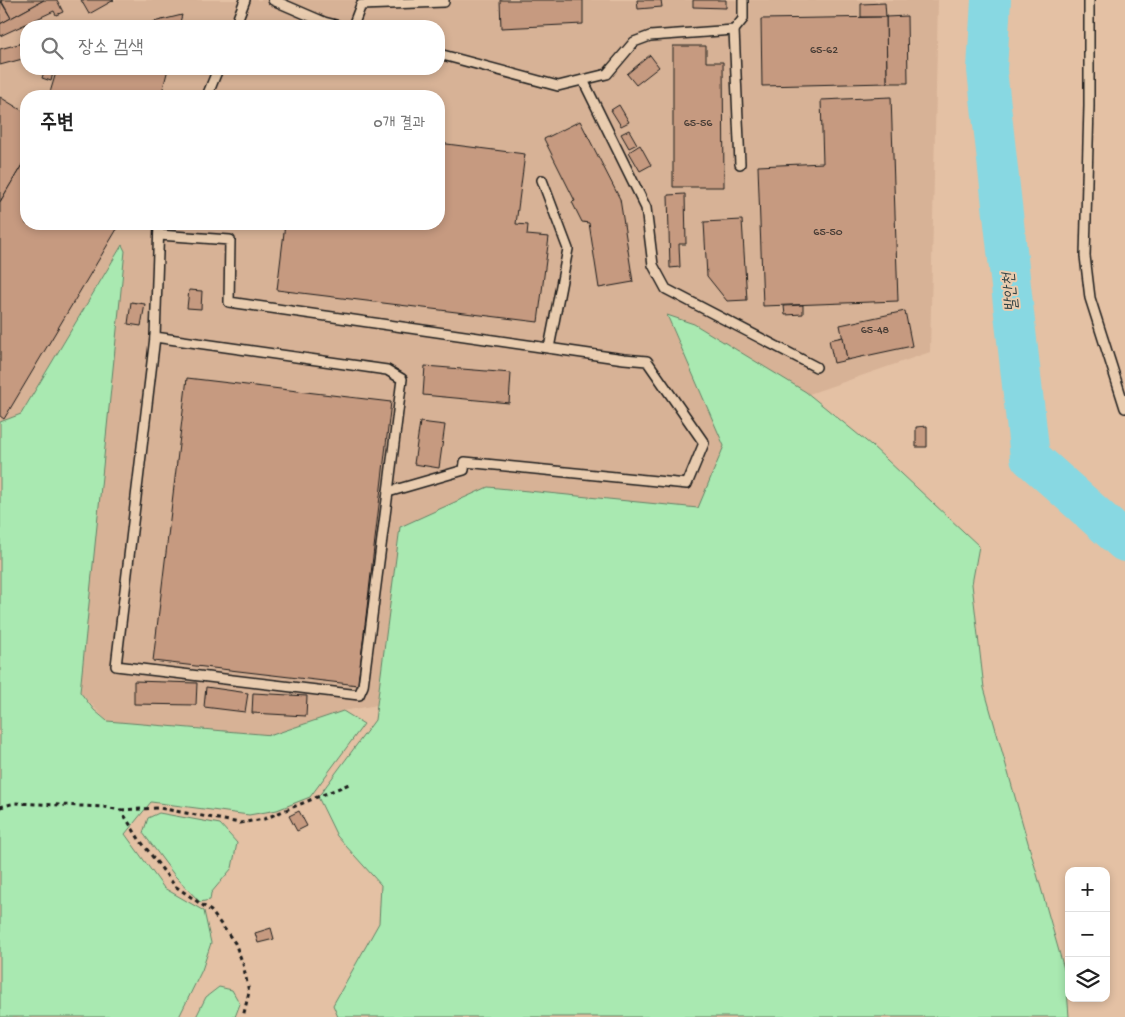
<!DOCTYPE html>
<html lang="ko">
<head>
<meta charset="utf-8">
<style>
	:root { --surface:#fff; --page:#f2f2f2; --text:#222; --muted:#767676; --line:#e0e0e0 }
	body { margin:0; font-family:"Gochi Hand","Poor Story",sans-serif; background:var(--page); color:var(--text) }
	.controls { position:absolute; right:15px; bottom:15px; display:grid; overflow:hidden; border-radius:10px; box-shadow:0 2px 8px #0003 }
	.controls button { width:45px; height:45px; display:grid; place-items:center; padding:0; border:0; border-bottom:1px solid var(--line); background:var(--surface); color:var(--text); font:25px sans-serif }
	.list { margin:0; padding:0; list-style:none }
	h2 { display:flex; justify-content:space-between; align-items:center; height:65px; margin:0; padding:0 20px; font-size:21px }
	h2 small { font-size:16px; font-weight:400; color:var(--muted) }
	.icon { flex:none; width:28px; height:28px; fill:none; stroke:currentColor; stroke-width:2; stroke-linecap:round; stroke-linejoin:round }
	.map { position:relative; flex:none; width:1125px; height:1017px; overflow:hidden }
	.search { position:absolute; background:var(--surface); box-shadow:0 2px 8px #0003; left:20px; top:20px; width:425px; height:55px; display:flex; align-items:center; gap:12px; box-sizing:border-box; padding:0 18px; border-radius:20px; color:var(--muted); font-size:19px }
	.panel { position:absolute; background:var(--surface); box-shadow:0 2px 8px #0003; left:20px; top:90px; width:425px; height:140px; border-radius:20px }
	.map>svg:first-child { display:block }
	.built { fill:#d7b296; fill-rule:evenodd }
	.green { fill:#a9e9b1; stroke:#628266 }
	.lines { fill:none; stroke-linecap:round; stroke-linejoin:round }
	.river { stroke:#88d8e2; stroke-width:40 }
	.building { fill:#c69a80; stroke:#1c1c1c }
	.service-casing { stroke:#1c1c1c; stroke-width:12 }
	.path { stroke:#1c1c1c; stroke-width:3; stroke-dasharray:4 4; stroke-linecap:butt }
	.service { stroke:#e9ccaf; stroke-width:9 }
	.labels { text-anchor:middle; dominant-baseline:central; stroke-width:4; stroke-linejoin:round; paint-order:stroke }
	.number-label { font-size:12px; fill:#463c35 }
	.water-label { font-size:16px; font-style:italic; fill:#324244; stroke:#e9ccaf }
</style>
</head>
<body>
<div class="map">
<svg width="1125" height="1017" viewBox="0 0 1125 1017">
	<rect width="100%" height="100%" fill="#e4c1a4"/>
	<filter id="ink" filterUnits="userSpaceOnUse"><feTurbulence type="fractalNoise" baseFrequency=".02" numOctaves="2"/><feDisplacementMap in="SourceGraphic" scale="10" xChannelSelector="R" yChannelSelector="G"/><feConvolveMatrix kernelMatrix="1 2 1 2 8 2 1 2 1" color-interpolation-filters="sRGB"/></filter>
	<g filter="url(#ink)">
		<path class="built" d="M0 0H938L930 352 809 394 694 324 667 316 724 446 698 509 488 487 400 527 377 705 343 711 273 735 107 721 80 692 121 246 21 414 0 422ZM26 26H439V69H26ZM26 96H439V224H26Z"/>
		<g class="green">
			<polygon points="122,245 125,251 80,692 94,710 107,721 272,735 343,711 364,724 310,797 277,810 249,815 151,802 125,834 164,888 204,911 211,943 202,970 179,1017 0,1017 0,422 21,414"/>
			<polygon points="667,315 694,324 806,392 871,445 979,546 972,584 984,688 1066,976 1069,1017 338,1017 333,1005 379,923 381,885 337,836 318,797 375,720 400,527 488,487 698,508 724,446"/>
			<polygon points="159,813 220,824 237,843 232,868 211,893 210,900 200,902 175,876 143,833 148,818"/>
			<polygon points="219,987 232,990 240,1004 235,1017 196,1017 206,997"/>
		</g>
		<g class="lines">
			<polyline class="river" points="991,0 987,70 1030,457 1125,542"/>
		</g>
		<g class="building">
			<polygon points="0,0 11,18 0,24"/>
			<polygon points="1,0 44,0 11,18"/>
			<polygon points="44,0 57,0 63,12 56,15 54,11 0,36 0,24"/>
			<polygon points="81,0 114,0 89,14"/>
			<polygon points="500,0 583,0 583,24 501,28"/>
			<polygon points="637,0 661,0 662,7 638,9"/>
			<polygon points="693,0 726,0 726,8 693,7"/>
			<polygon points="885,3 886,17 861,17 861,4"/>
			<polygon points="182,15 179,26 137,26"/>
			<polygon points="907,16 908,83 887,83 886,17"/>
			<polygon points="886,17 887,83 762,86 761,19"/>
			<polygon points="26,42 26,58 0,65 0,49"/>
			<polygon points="673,46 706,46 706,62 723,62 724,187 673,187"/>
			<polygon points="650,55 659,67 636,85 627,74"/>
			<polygon points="45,69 54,69 51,81 42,78"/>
			<polygon points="57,69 168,69 161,96 49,96"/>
			<polygon points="0,97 26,113 26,158 0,202"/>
			<polygon points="891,97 898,301 763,306 758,166 823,163 821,100"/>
			<polygon points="619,105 629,122 621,126 611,110"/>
			<polygon points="580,121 620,199 633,282 599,288 589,223 582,222 572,202 575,201 544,139"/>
			<polygon points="629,130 637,144 629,148 621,134"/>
			<polygon points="439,143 525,154 516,224 528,225 527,235 549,237 538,322 277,290 285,224 439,224"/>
			<polygon points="640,145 651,165 640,171 629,152"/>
			<polygon points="26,158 26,224 120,224 4,419 0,416 0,202"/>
			<polygon points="685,194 686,244 679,244 680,267 670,268 668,195"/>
			<polygon points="742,220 747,300 727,301 707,276 704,222"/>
			<polygon points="189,290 202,291 201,309 187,308"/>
			<polygon points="131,302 145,304 141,326 128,324"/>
			<polygon points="803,305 803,314 785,315 784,306"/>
			<polygon points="905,311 912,346 847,360 840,325"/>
			<polygon points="843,337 847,360 834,363 829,340"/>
			<polygon points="425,366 511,373 509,403 423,395"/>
			<polygon points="187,378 391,402 358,685 153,661"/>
			<polygon points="420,422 445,425 439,468 414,464"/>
			<polygon points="927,426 927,447 916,447 916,427"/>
			<polygon points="134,681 197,683 196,705 134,704"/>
			<polygon points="206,687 248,693 245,712 204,707"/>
			<polygon points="253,693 307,696 306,716 252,713"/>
			<polygon points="299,811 307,826 297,831 289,816"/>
			<polygon points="271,928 274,939 258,943 255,933"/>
		</g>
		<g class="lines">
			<g class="service-casing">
				<g id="service">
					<polyline points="273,0 324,22 340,26"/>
					<polyline points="1089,0 1089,106 1085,256 1090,298 1125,408"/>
					<polyline points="235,26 245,0"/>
					<polyline points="353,26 361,5 444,2 444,0"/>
					<polyline points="734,30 740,164"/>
					<polyline points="439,54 558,86 607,74 634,42 650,36 734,30 743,19 743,0"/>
					<polyline points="583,80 646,208 653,265 666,289 816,367"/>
					<polyline points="207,96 218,69"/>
					<polyline points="542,180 568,249 549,348"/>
					<polyline points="159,224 155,337 387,370 402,379 388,492"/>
					<polyline points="155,337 116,666 359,695 363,686 388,492 464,470 465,462 687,484 704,443 647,361 624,359 229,302 230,240 159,235"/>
				</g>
			</g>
			<g class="path">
				<polyline points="0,807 15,803 104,807 121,810 139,839 175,886 211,911 235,943 243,964 249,992 243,1017"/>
				<polyline points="121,810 159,808 240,823 264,819 349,784"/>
			</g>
			<use href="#service" class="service"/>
		</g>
	</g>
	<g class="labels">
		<g class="number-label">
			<text x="824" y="51">65-62</text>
			<text x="698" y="124">65-56</text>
			<text x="828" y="233">65-50</text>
			<text x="875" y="331">65-48</text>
		</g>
		<g class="water-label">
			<text transform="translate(1012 292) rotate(-96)">발안천</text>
		</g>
	</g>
</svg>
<div class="controls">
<button>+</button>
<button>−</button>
<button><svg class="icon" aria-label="layers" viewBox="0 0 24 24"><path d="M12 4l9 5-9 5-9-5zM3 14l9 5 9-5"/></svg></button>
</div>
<div class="search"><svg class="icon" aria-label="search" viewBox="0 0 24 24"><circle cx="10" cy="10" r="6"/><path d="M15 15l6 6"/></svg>장소 검색</div>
<section class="panel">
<h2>주변<small>0개 결과</small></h2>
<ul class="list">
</ul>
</section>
</div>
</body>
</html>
